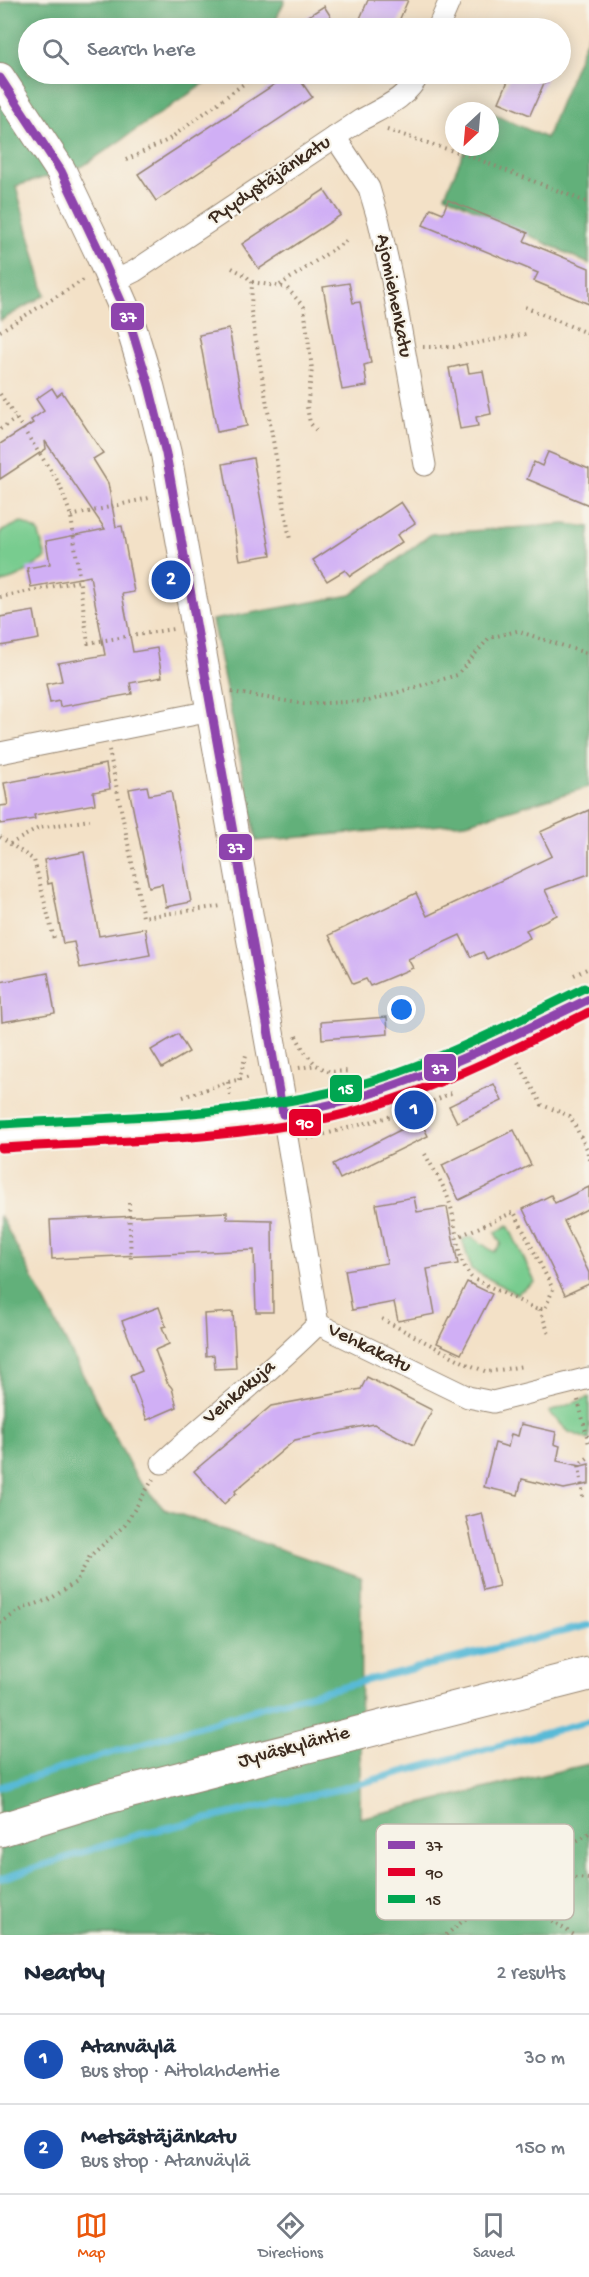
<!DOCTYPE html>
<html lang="en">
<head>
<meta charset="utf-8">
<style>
	:root { --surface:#fff; --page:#f2f2f3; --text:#1f2937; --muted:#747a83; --line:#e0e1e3; --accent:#ea580c }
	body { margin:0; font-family:"Gochi Hand",sans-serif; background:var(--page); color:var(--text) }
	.compass { position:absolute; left:445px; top:102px; width:54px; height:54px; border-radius:50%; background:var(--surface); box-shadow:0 3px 15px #0003; rotate:206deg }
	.you { position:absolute; left:402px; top:1010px; width:21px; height:21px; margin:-15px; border:4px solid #fff; border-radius:50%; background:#1a73e8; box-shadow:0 0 0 9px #1a73e833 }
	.badge { display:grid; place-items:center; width:39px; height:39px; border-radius:50%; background:var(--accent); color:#fff; font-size:20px; font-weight:700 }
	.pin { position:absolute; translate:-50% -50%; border:3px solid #fff; box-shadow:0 2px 6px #0006 }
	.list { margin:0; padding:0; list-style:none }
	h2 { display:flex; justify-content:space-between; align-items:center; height:78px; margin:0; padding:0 24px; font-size:26px }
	h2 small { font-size:20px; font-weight:400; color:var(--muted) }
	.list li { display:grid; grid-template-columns:39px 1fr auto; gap:18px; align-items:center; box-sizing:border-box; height:90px; padding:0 24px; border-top:2px solid var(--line) }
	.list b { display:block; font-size:22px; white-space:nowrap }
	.list p { margin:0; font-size:20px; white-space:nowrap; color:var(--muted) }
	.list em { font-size:20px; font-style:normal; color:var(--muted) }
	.icon { flex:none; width:33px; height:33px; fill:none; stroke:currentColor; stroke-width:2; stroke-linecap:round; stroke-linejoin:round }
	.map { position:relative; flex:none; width:589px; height:1935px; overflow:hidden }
	.search { position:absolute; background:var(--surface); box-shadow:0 3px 15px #0003; left:18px; right:18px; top:18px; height:66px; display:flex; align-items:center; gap:15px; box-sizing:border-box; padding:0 21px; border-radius:33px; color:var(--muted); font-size:22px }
	.sheet { height:258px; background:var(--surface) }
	nav { display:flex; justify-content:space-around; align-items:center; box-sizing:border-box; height:84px; border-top:2px solid var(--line); background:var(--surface); font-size:16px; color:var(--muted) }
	nav a { display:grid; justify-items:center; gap:3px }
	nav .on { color:var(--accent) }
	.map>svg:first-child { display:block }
	.green { fill:#78cc8f; stroke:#5a7b56; stroke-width:1.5 }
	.forest { fill:#62b07a; stroke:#4e6d4c; stroke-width:1.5 }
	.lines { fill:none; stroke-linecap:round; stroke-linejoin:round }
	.stream { stroke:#58bad7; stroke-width:7 }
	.building { fill:#d0aff5 }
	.street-casing { stroke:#978672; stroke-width:23 }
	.secondary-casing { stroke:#978672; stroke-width:32 }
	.highway-casing { stroke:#978672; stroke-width:35 }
	.path { stroke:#978672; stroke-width:4; stroke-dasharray:1.5 4.5; stroke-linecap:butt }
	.street { stroke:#fff; stroke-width:21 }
	.secondary { stroke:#fff; stroke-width:30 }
	.highway { stroke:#fff; stroke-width:33 }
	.bus-1-casing { stroke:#f7f3e8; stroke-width:14 }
	.bus-2-casing { stroke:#f7f3e8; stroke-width:14 }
	.bus-3-casing { stroke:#f7f3e8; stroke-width:14 }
	.bus-1 { stroke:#8e44ad; stroke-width:9 }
	.bus-2 { stroke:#e4002b; stroke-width:9 }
	.bus-3 { stroke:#00a651; stroke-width:9 }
	.labels { text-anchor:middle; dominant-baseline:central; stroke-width:4.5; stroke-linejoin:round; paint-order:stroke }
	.street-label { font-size:20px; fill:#3b2a1e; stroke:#f7f3e8 }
	.key { fill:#f7f3e8; stroke:#bfb7ab; stroke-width:1.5 }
	.key-label { font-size:16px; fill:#3b2a1e }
	.line-badge { stroke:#f7f3e8; stroke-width:2 }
	.badge-label { font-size:16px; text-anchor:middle; font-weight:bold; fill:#fff }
</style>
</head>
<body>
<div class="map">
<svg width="589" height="1935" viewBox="0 0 589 1935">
	<rect width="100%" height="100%" fill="#f7f3e8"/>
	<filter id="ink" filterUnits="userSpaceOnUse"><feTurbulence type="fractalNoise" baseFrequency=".0167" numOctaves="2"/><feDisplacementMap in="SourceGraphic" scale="12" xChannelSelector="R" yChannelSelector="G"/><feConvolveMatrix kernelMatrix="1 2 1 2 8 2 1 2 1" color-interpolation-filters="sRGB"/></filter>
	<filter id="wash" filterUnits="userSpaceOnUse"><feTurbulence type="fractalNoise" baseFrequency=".008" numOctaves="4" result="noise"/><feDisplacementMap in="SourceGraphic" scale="24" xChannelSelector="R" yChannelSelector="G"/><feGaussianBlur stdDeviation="1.35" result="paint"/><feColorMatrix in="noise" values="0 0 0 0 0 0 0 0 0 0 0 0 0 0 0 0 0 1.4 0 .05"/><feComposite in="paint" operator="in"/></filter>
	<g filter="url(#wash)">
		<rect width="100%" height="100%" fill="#f3e1c7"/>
		<g class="green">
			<polygon points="21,522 38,531 46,558 18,577 0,583 0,532"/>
			<polygon points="508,1225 535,1282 516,1294 471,1269 462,1239 472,1237 494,1252 501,1244 495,1233"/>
			<polygon points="589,1397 589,1440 569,1432 549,1412"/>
		</g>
		<g class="forest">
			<polygon points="10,0 285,0 272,28 28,28 28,74 218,74 83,166 16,186 45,295 0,321 0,3"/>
			<polygon points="589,33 589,264 445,195 466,147 490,147 490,112 546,138"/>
			<polygon points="565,524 589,527 589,787 466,823 257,841 212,620 351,595 431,534"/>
			<polygon points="0,1215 136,1477 164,1509 361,1577 360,1818 589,1764 589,1935 0,1935"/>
		</g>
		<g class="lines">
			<g class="stream">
				<polyline points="0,1787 272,1704 589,1625"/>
				<polyline points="0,1879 140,1834 344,1788 589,1721"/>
			</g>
		</g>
		<g id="blocks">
			<g class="building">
				<polygon points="368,0 408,0 396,28 356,28"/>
				<polygon points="324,6 333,20 320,28 290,28"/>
				<polygon points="290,74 296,74 312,97 156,201 138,174"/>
				<polygon points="511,74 548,74 530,115 499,102"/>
				<polygon points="324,190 341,215 259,269 242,244"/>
				<polygon points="448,200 528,233 524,241 589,268 589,304 534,281 538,273 423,225 431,208 443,213"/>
				<polygon points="349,283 353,303 360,302 371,363 364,365 367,386 342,390 323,287"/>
				<polygon points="229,329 247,426 217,432 199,335"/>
				<polygon points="467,364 469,373 483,371 491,414 476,417 478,426 460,429 449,368"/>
				<polygon points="52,388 57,396 62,392 103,453 93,459 108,483 116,527 122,526 134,592 122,594 133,652 157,648 162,677 130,683 132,694 60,707 59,701 50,703 46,684 62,681 58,663 105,655 90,576 31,587 27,568 50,564 46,541 105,529 45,441 46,449 0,479 0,444 33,423 31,420 44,411 36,399"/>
				<polygon points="548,452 589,469 589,505 527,479 534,462 542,466"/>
				<polygon points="253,458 271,555 240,560 223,464"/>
				<polygon points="401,502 415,523 397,535 402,542 350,576 345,570 327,581 313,560"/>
				<polygon points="34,611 39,639 0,646 0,617"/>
				<polygon points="106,764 110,789 93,792 95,804 34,815 35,819 0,824 0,806 8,805 4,783"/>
				<polygon points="147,786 149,795 171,791 191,902 166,907 162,884 149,887 129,789"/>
				<polygon points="589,810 589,874 545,890 557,915 526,930 530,938 487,959 483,952 471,957 460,935 408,959 413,968 370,986 366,979 353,984 329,935 416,893 427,916 552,856 540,832"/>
				<polygon points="84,852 99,936 145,928 150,955 80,968 74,942 63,944 52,883 48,884 44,860"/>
				<polygon points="48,973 55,1013 2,1022 0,982"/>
				<polygon points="387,1017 388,1034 322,1039 321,1022"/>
				<polygon points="178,1034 189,1052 162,1068 151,1050"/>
				<polygon points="494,1084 502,1101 457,1122 449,1106"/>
				<polygon points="420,1120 428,1136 340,1179 333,1164"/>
				<polygon points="514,1130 531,1165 459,1200 442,1165"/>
				<polygon points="589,1187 589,1208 564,1221 589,1273 589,1284 565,1295 523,1209 551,1195 555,1203"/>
				<polygon points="414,1197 417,1212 447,1207 458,1264 427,1269 435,1314 398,1321 394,1302 352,1310 345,1270 387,1263 376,1204"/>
				<polygon points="227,1212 227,1219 272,1220 273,1312 256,1312 254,1250 52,1259 50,1220"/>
				<polygon points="467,1282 492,1294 461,1354 437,1343"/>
				<polygon points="159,1307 166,1326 162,1327 169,1344 155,1350 167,1382 172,1388 177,1407 147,1420 130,1376 142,1371 122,1321"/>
				<polygon points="233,1312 236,1368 215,1369 214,1355 206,1356 204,1314"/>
				<polygon points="367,1377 432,1410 414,1445 374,1424 295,1440 235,1491 236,1493 224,1504 194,1471 271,1406 361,1389"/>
				<polygon points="521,1424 556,1432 554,1444 560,1446 557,1461 581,1466 589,1464 589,1484 564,1489 522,1479 518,1495 484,1487 495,1443 508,1447 511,1434 518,1436"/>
				<polygon points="482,1513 499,1586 483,1590 466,1517"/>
			</g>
		</g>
	</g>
	<g filter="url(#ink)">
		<use href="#blocks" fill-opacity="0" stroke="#978672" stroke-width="1.5"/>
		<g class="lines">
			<g class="street-casing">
				<g id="street">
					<polyline points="438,28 450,0"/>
					<polyline points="335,137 369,188 379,222 391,275 425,465"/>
					<path d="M113 282 135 271 359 121C382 108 407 99 419 74"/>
					<polyline points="0,753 211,711"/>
					<polyline points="283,1114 318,1324 468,1397 493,1402 589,1378"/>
					<path d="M162 1463C213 1415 269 1374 318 1324"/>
				</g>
			</g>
			<g class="secondary-casing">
				<g id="secondary">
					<polyline points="0,78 61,171 100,253 128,317 149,386 166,454 283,1114"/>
					<path d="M0 1136C64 1132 128 1129 191 1124 244 1119 298 1114 349 1100 432 1076 512 1037 589 999"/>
				</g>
			</g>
			<g class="highway-casing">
				<polyline id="highway" points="0,1830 100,1799 589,1674"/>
			</g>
			<g class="path">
				<polyline points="387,130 472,157 589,203"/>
				<polyline points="126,160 168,140 257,74"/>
				<polyline points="232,268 245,275 252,282 251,311 290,540"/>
				<polyline points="252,282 287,288 304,307 312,369 307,407 310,423 316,430"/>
				<polyline points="280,285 349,239"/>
				<polyline points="525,307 589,334"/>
				<polyline points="0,331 85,279"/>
				<polyline points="423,347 454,347 526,334"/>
				<polyline points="0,394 59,483 71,516 88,643 173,629"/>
				<polyline points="0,429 16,419"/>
				<polyline points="71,516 149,498"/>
				<polyline points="0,597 80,581"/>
				<polyline points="232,692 304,704 368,701 457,675 489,638 517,631 589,654"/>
				<polyline points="109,750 143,917 222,906"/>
				<polyline points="0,837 34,860 54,939"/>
				<polyline points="10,844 39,828 90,820"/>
				<polyline points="574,975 589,968"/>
				<polyline points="296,1036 304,1051 316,1065"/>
				<polyline points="518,1062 542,1105 570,1116 587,1149 589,1160"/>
				<polyline points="299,1068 316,1065 330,1072 349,1071"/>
				<polyline points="239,1080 246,1055"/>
				<polyline points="228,1082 230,1096"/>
				<polyline points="183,1097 228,1082 251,1077"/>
				<polyline points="307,1139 414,1110 451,1093"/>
				<path d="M425 1154C433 1169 444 1185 449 1201 458 1226 454 1257 472 1278L536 1309H545L553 1289 514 1212 457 1237"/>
				<polyline points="129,1203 131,1262"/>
				<polyline points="540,1309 550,1337"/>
				<polyline points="382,1319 467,1364 487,1372 524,1366"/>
				<polyline points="578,1400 589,1444"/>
				<polyline points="583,1497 579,1464 589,1457"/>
				<polyline points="0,1623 24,1608 50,1599 76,1582 90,1556 125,1525 153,1479"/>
				<polyline points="527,1874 589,1879"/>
				<polyline points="501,1889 574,1935"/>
				<polyline points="446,1935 501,1889 589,1833"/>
			</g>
			<use href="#street" class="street"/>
			<use href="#secondary" class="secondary"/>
			<use href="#highway" class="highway"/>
			<g class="bus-1-casing">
				<g id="bus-1">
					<polyline points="0,78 61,171 100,253 128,317 149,386 166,454 283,1114"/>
					<path d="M283 1114C303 1110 322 1107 342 1102 428 1078 509 1038 589 999"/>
				</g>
			</g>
			<g class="bus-2-casing">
				<path id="bus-2" d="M1 1148C111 1141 224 1141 332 1117 422 1096 507 1053 589 1012"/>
			</g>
			<g class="bus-3-casing">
				<path id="bus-3" d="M0 1124C108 1117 220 1118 327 1093 417 1073 501 1029 584 988"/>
			</g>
			<use href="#bus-1" class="bus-1"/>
			<use href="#bus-2" class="bus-2"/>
			<use href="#bus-3" class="bus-3"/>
		</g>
	</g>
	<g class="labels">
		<g class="street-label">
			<text transform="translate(270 181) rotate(-34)">Pyydystäjänkatu</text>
			<text transform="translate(393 296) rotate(79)">Ajomiehenkatu</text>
			<text transform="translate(369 1349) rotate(26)">Vehkakatu</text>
			<text transform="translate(240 1393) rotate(-40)">Vehkakuja</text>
			<text transform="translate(294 1748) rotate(-15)">Jyväskyläntie</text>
		</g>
	</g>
	<rect x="376" y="1824" width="198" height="96" rx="9" class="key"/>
	<rect x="388" y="1841" width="27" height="8" fill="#8e44ad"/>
	<rect x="388" y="1868" width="27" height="8" fill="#e4002b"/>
	<rect x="388" y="1895" width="27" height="8" fill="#00a651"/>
	<g class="key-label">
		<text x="426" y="1851">37</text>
		<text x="426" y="1878">90</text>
		<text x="426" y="1905">15</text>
	</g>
	<g class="line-badge">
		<rect x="110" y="302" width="35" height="29" rx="6" fill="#8e44ad"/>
		<rect x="218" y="833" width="35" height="28" rx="6" fill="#8e44ad"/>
		<rect x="423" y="1053" width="34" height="29" rx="6" fill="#8e44ad"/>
		<rect x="329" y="1074" width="34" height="29" rx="6" fill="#00a651"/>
		<rect x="288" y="1108" width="34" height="29" rx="6" fill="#e4002b"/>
	</g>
	<g class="badge-label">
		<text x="128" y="322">37</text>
		<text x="236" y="853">37</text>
		<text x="440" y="1074">37</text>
		<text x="346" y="1094">15</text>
		<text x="305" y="1128">90</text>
	</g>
</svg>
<svg class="compass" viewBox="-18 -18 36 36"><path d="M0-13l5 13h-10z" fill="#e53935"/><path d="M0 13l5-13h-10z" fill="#747a83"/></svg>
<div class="you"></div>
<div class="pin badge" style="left:414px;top:1110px;background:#1a4fb4">1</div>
<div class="pin badge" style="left:171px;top:580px;background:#1a4fb4">2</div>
<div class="search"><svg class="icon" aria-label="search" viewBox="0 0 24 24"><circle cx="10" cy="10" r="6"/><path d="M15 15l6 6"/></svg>Search here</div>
</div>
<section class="sheet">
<h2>Nearby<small>2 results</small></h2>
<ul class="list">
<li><span class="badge" style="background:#1a4fb4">1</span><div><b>Atanväylä</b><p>Bus stop · Aitolahdentie</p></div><em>30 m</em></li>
<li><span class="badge" style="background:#1a4fb4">2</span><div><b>Metsästäjänkatu</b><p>Bus stop · Atanväylä</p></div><em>150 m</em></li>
</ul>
</section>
<nav>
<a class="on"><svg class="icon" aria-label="map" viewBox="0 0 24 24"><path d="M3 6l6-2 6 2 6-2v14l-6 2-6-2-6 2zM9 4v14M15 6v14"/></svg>Map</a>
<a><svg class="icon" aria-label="directions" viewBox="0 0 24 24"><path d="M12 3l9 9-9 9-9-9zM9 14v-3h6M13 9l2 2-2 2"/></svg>Directions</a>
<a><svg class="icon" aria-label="saved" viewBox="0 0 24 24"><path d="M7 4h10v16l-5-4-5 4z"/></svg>Saved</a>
</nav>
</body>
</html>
